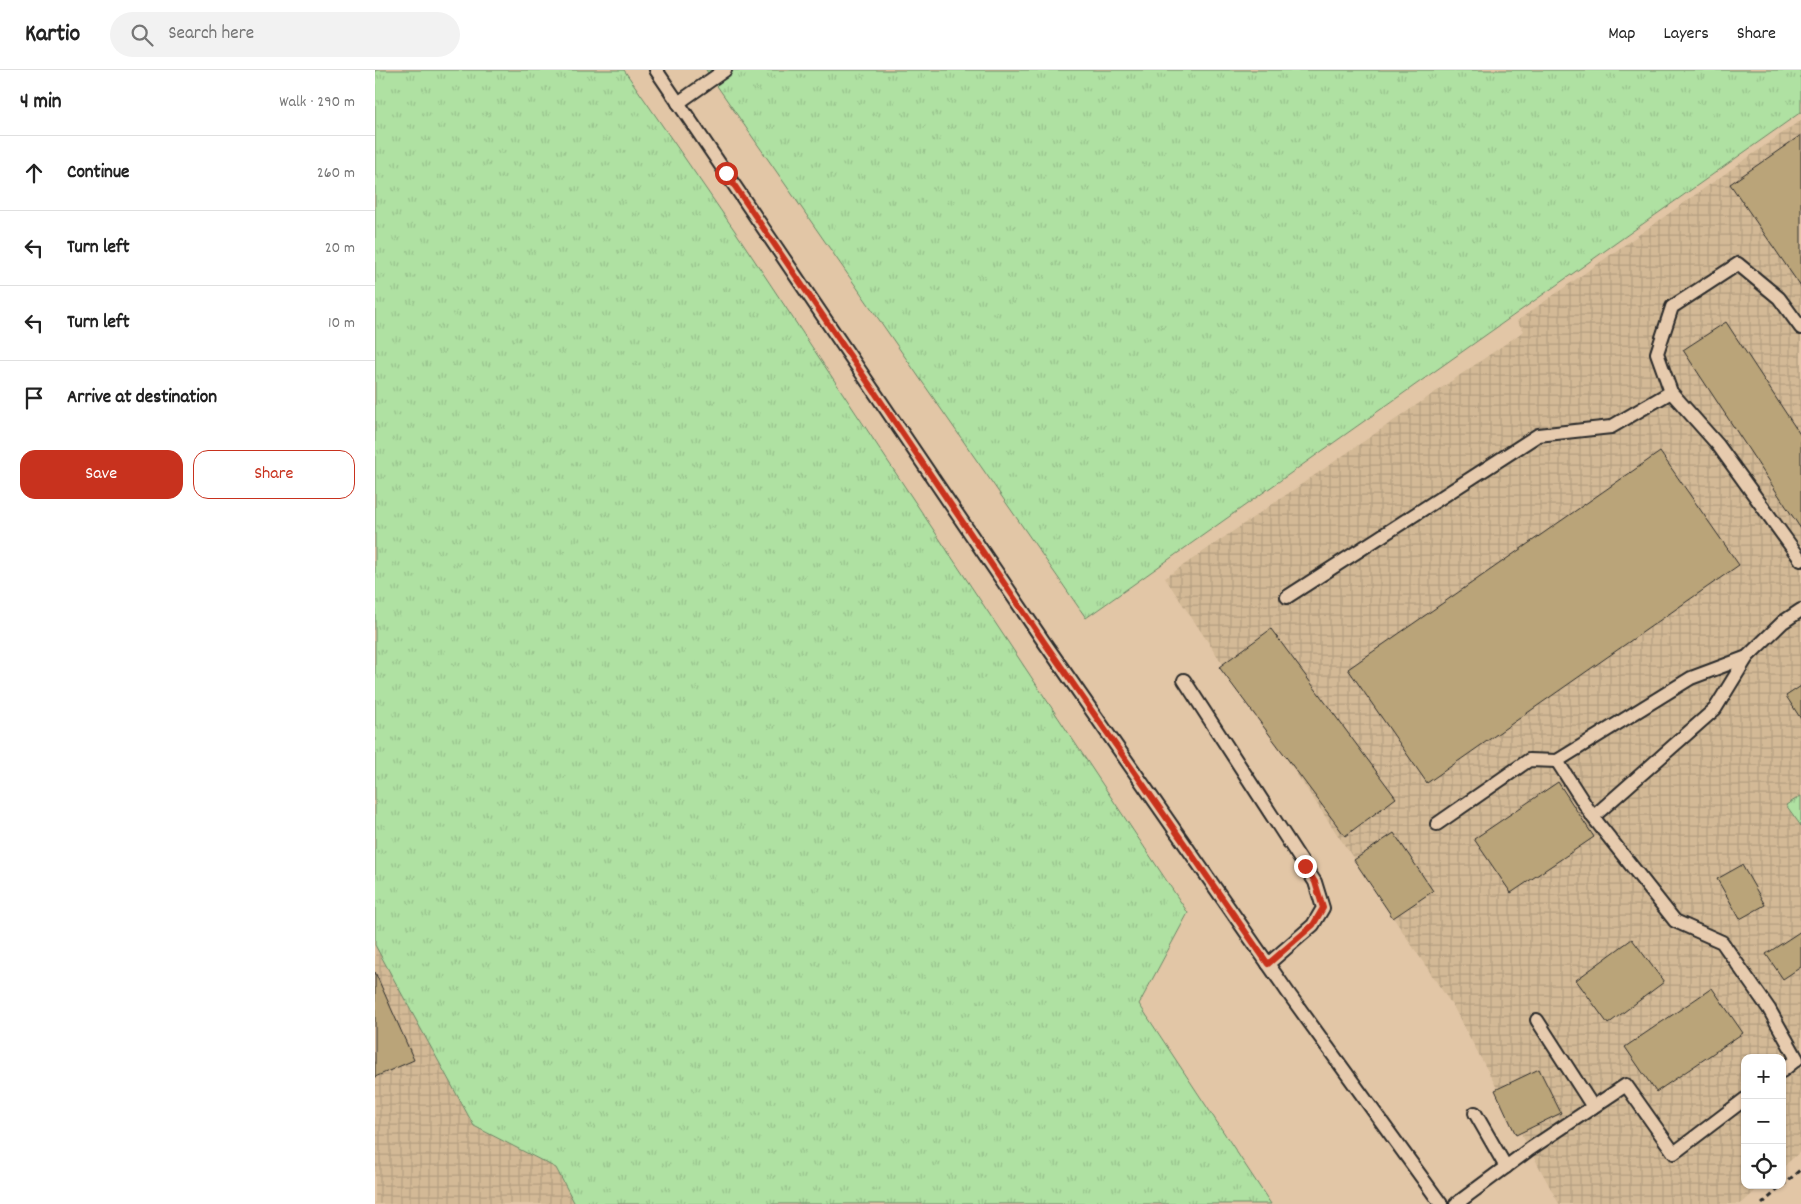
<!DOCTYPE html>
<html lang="en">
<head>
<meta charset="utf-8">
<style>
	:root { --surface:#fff; --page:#f2f2f2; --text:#222; --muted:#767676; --line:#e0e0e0; --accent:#c8321e }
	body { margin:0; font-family:Dekko,sans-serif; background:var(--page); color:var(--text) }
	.controls { position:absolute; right:15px; bottom:15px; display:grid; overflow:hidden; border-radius:10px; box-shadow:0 1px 4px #0004 }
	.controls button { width:45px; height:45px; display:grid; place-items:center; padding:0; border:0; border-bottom:1px solid var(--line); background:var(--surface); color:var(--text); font:25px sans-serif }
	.stop { position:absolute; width:15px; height:15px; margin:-11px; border:4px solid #c8321e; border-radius:50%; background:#fff }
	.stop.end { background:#c8321e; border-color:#fff; box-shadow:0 1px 5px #0008 }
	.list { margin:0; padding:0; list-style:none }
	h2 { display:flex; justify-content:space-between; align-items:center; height:65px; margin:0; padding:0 20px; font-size:21px }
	h2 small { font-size:16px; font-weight:400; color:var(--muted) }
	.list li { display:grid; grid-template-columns:32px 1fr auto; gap:15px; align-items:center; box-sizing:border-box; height:75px; padding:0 20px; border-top:1px solid var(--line) }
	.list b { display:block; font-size:19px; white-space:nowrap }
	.list em { font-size:16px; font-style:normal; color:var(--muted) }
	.actions { display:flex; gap:10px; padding:15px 20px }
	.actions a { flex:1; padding:11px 0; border:1px solid var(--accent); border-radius:15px; text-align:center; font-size:18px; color:var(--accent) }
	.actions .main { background:var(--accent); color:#fff }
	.icon { flex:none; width:28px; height:28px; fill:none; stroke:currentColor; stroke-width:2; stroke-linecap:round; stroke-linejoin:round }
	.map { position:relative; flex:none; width:1426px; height:1134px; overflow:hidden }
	header { display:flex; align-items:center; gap:30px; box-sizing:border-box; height:70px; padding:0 25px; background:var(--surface); border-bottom:1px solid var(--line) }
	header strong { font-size:24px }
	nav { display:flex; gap:28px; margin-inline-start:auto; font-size:18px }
	.search { width:350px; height:45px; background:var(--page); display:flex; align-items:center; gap:12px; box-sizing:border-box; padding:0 18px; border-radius:28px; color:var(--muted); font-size:19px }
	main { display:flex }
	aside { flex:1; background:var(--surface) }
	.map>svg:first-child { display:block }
	.industrial { fill:url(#industrial-grid) }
	.grass { fill:url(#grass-tufts); stroke:#6d8666 }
	.building { fill:#baa479; stroke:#2b2b2b }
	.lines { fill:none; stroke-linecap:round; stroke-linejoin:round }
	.lane-casing { stroke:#2b2b2b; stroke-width:16 }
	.path { stroke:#2b2b2b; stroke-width:3; stroke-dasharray:5 4; stroke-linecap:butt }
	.lane { stroke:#e7cbae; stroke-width:12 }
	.route { stroke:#c8321e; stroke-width:6 }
</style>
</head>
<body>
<header>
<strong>Kartio</strong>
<div class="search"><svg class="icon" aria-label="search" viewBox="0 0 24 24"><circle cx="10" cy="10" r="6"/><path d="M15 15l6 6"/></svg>Search here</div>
<nav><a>Map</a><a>Layers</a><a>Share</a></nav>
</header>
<main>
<aside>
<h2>4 min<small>Walk · 290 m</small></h2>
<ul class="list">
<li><svg class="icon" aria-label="ahead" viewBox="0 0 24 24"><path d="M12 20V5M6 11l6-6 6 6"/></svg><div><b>Continue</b></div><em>260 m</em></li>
<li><svg class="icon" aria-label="left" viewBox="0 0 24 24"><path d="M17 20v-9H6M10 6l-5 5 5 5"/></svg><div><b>Turn left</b></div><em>20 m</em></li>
<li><svg class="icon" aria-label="left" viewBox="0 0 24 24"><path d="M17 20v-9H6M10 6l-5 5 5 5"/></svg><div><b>Turn left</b></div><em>10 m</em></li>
<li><svg class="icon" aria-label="arrive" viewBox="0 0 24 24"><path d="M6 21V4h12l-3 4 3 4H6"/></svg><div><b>Arrive at destination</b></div></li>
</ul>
<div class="actions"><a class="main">Save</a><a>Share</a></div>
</aside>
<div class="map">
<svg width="1426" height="1134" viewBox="0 0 1426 1134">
	<defs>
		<pattern id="industrial-grid" width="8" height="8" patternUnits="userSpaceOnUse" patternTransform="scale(1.25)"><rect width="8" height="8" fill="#d3b996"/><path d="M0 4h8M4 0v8" fill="none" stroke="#b59f81"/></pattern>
		<pattern id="grass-tufts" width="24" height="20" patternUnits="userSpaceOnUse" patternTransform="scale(1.25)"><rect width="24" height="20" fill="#afe1a2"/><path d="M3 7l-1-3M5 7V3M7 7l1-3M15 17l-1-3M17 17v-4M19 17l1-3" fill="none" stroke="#97c18c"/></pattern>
	</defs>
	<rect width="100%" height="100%" fill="#e2c6a6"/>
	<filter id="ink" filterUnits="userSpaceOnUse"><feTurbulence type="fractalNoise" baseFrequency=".02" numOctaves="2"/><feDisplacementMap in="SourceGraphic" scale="10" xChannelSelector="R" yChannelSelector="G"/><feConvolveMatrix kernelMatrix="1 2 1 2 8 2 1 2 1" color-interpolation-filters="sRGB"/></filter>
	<g filter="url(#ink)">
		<g class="industrial">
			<polygon points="1426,50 1426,726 1412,736 1426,756 1426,1081 1407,1098 1407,988 1370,988 1370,1115 1387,1115 1366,1134 1184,1134 1079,938 790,508 1149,261 1142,251"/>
			<polygon points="0,872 99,1056 181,1098 200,1134 0,1134"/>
		</g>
		<g class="grass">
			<polygon points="0,0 249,0 360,161 813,843 764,934 896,1134 200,1134 181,1098 99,1056 0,875"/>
			<polygon points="331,0 1426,0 1426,42 711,548"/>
			<polygon points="1426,726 1426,756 1411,735"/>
		</g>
		<g class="building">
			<polygon points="1426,65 1426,217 1355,114"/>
			<polygon points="1351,252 1426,366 1426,459 1308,280"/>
			<polygon points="1285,382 1364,495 1052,713 973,599"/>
			<polygon points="896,559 1021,728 970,766 844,597"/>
			<polygon points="1426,616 1426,649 1411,626"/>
			<polygon points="1183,712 1219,767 1136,823 1099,769"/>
			<polygon points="1019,763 1058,821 1018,848 979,790"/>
			<polygon points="1367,795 1390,835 1365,849 1342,809"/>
			<polygon points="1426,861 1426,897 1408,909 1391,884"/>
			<polygon points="1257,869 1289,912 1233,954 1201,910"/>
			<polygon points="0,902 39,990 0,1007"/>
			<polygon points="1337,918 1368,963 1281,1022 1250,977"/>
			<polygon points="1164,999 1186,1043 1141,1065 1120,1020"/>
		</g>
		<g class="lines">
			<g class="lane-casing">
				<g id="lane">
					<polyline points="281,0 669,572 914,924 1066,1134"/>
					<polyline points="303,33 350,0"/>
					<polyline points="1426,258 1404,228 1363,194 1297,237 1282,283 1296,322 1343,375 1426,490"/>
					<polyline points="912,527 1163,365 1236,357 1296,322"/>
					<polyline points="809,610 940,812 948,838 938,855 893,894"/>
					<polyline points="1182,691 1218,747"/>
					<polyline points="1062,754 1154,690 1182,691 1316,608 1372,587"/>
					<polyline points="1162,950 1218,1037"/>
					<polyline points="1407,1001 1422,989 1394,939 1347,872 1300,851 1218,747 1340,639 1372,587 1408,552 1426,540"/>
					<polyline points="1100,1043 1131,1097"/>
					<polyline points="1081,1134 1155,1079 1251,1015 1299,1083 1370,1029"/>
				</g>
			</g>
			<polyline class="path" points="1387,1134 1426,1099"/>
			<use href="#lane" class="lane"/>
		</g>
	</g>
	<g class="lines" filter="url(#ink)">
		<polyline class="route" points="351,103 669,572 893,894 938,855 948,838 940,812 930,796"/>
	</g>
</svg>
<div class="controls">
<button>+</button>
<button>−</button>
<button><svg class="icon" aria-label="locate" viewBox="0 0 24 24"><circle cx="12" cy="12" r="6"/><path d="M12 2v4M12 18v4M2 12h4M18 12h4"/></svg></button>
</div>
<div class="stop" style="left:351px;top:103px"></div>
<div class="stop end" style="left:930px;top:796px"></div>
</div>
</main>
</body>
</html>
